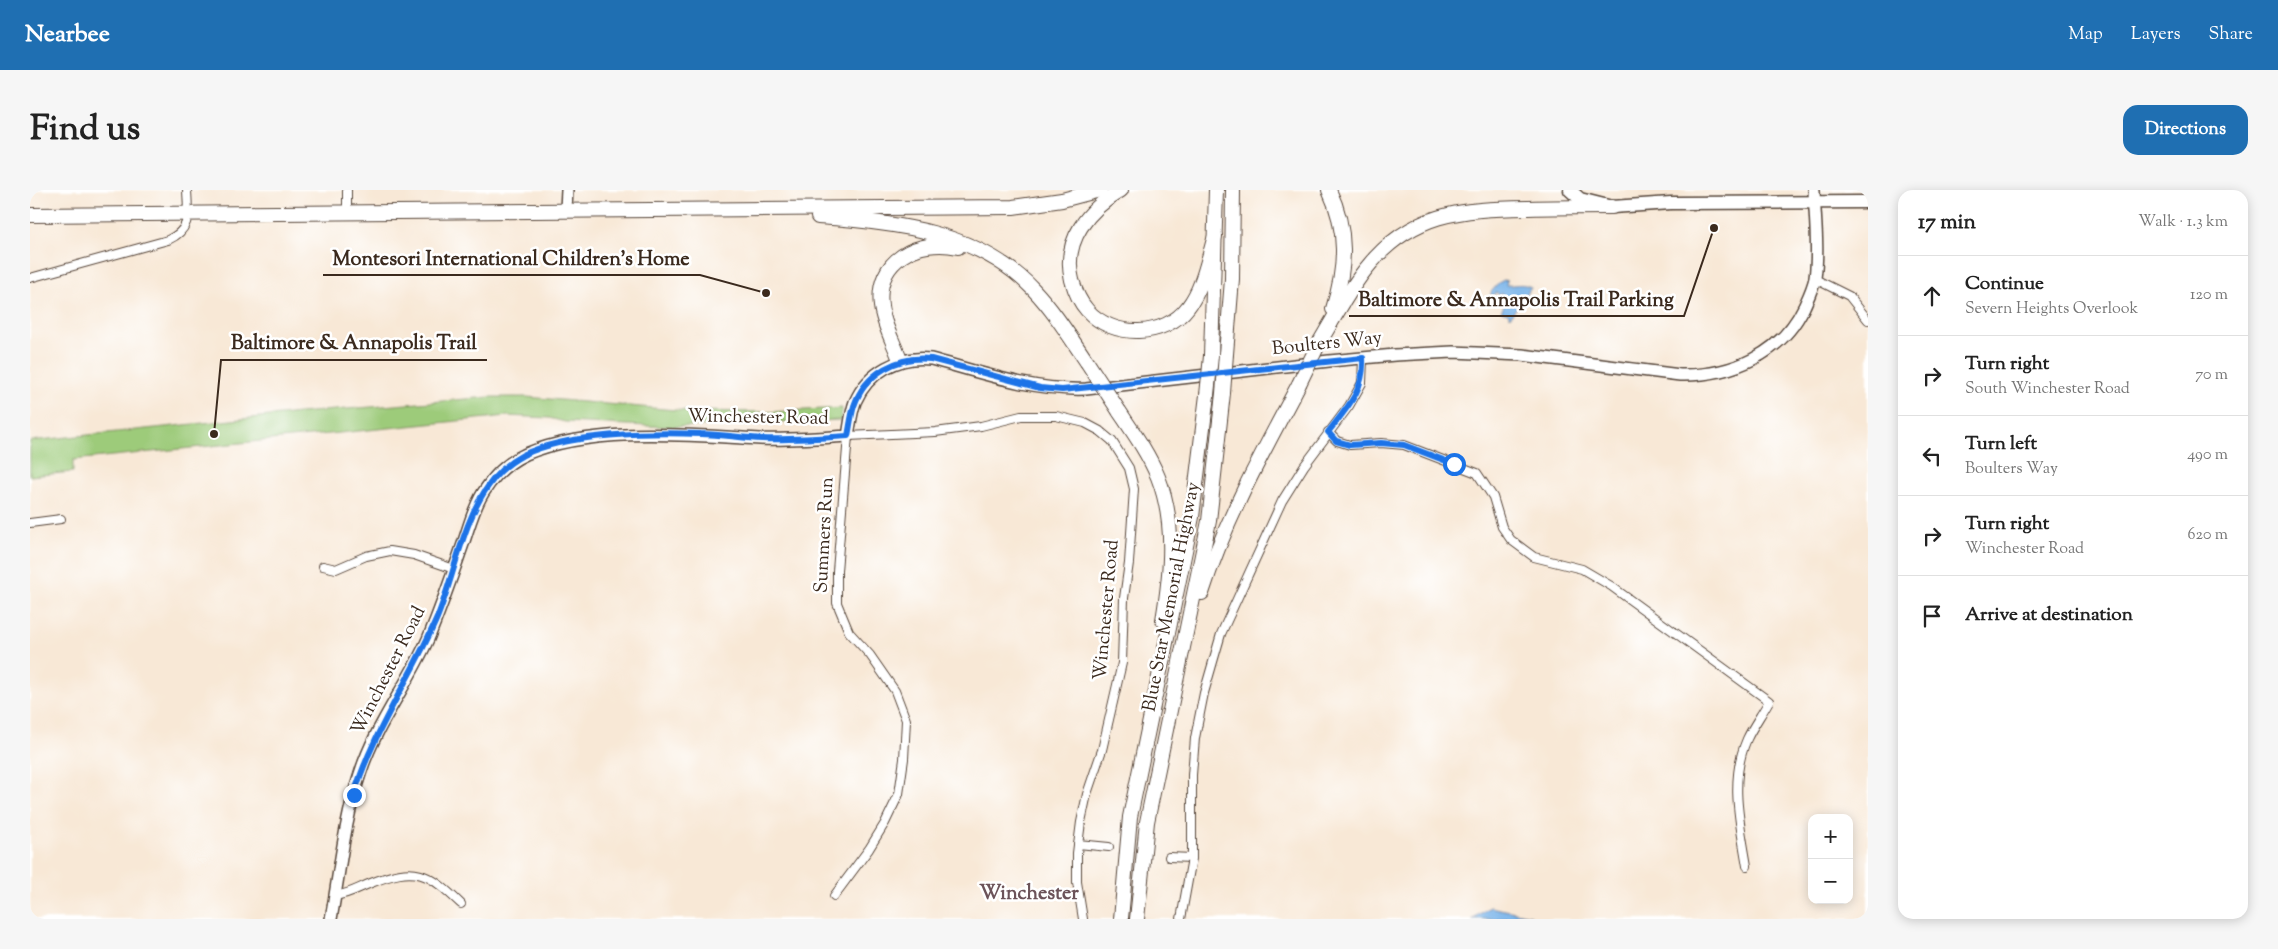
<!DOCTYPE html>
<html lang="en">
<head>
<meta charset="utf-8">
<style>
	:root { --surface:#fff; --page:#f6f6f6; --text:#222; --muted:#767676; --line:#e0e0e0; --accent:#1f6fb2 }
	body { margin:0; font-family:"Sorts Mill Goudy",serif; background:var(--page); color:var(--text) }
	.controls { position:absolute; right:15px; bottom:15px; display:grid; overflow:hidden; border-radius:10px; box-shadow:0 2px 12px #0003 }
	.controls button { width:45px; height:45px; display:grid; place-items:center; padding:0; border:0; border-bottom:1px solid var(--line); background:var(--surface); color:var(--text); font:25px sans-serif }
	.stop { position:absolute; width:15px; height:15px; margin:-11px; border:4px solid #1a73e8; border-radius:50%; background:#fff }
	.stop.end { background:#1a73e8; border-color:#fff; box-shadow:0 1px 5px #0008 }
	.list { margin:0; padding:0; list-style:none }
	h2 { display:flex; justify-content:space-between; align-items:center; height:65px; margin:0; padding:0 20px; font-size:21px }
	h2 small { font-size:16px; font-weight:400; color:var(--muted) }
	.list li { display:grid; grid-template-columns:32px 1fr auto; gap:15px; align-items:center; box-sizing:border-box; height:80px; padding:0 20px; border-top:1px solid var(--line) }
	.list b { display:block; font-size:19px; white-space:nowrap }
	.list p { margin:0; font-size:16px; white-space:nowrap; color:var(--muted) }
	.list em { font-size:16px; font-style:normal; color:var(--muted) }
	.icon { flex:none; width:28px; height:28px; fill:none; stroke:currentColor; stroke-width:2; stroke-linecap:round; stroke-linejoin:round }
	.map { position:relative; flex:none; width:1838px; height:729px; overflow:hidden; border-radius:15px }
	header { display:flex; align-items:center; gap:30px; box-sizing:border-box; height:70px; padding:0 25px; background:var(--accent); color:#fff }
	header strong { font-size:24px }
	nav { display:flex; gap:28px; margin-inline-start:auto; font-size:18px }
	.intro { display:flex; align-items:center; justify-content:space-between; box-sizing:border-box; height:120px; padding:0 30px }
	h1 { margin:0; font-size:35px }
	.button { padding:12px 22px; border-radius:15px; background:var(--accent); color:#fff; font-size:18px; font-weight:700 }
	main { display:flex; gap:30px; padding:0 30px }
	aside { flex:1; background:var(--surface); border-radius:15px; box-shadow:0 2px 12px #0003 }
	.map>svg:first-child { display:block }
	.green { fill:#9dcb7a; stroke:#6c7a4c }
	.water { fill:#78b3e9; stroke:#5a6e84 }
	.lines { fill:none; stroke-linecap:round; stroke-linejoin:round }
	.street-casing { stroke:#57463a; stroke-width:10 }
	.secondary-casing { stroke:#57463a; stroke-width:14 }
	.primary-casing { stroke:#57463a; stroke-width:15 }
	.highway-casing { stroke:#57463a; stroke-width:16 }
	.street { stroke:#fff; stroke-width:8 }
	.secondary { stroke:#fff; stroke-width:11 }
	.primary { stroke:#fff; stroke-width:12 }
	.highway { stroke:#fff; stroke-width:14 }
	.highway-bridge-casing { stroke:#57463a; stroke-width:16; stroke-linecap:butt }
	.highway-bridge { stroke:#fff; stroke-width:14 }
	.route { stroke:#1a73e8; stroke-width:6 }
	.labels { text-anchor:middle; dominant-baseline:central; stroke-width:5; stroke-linejoin:round; paint-order:stroke }
	.street-label { font-size:19px; fill:#3b2a1e; stroke:#fff }
	.neighbourhood-label { font-size:20px; font-weight:bold; fill:#6c5359; stroke:#fff }
	.leader { fill:none; stroke:#3b2a1e; stroke-width:2 }
	.callout-dot { fill:#3b2a1e; stroke:#fff; stroke-width:2 }
	.callout-label { font-size:20px; text-anchor:middle; font-weight:bold; fill:#3b2a1e; stroke:#fff; stroke-width:5; stroke-linejoin:round; paint-order:stroke }
</style>
</head>
<body>
<header>
<strong>Nearbee</strong>
<nav><a>Map</a><a>Layers</a><a>Share</a></nav>
</header>
<div class="intro"><h1>Find us</h1><a class="button">Directions</a></div>
<main>
<div class="map">
<svg width="1838" height="729" viewBox="0 0 1838 729">
	<rect width="100%" height="100%" fill="#fff"/>
	<filter id="ink" filterUnits="userSpaceOnUse"><feTurbulence type="fractalNoise" baseFrequency=".02" numOctaves="2"/><feDisplacementMap in="SourceGraphic" scale="10" xChannelSelector="R" yChannelSelector="G"/><feConvolveMatrix kernelMatrix="1 2 1 2 8 2 1 2 1" color-interpolation-filters="sRGB"/></filter>
	<filter id="wash" filterUnits="userSpaceOnUse"><feTurbulence type="fractalNoise" baseFrequency=".0096" numOctaves="4" result="noise"/><feDisplacementMap in="SourceGraphic" scale="20" xChannelSelector="R" yChannelSelector="G"/><feGaussianBlur stdDeviation="1.12" result="paint"/><feColorMatrix in="noise" values="0 0 0 0 0 0 0 0 0 0 0 0 0 0 0 0 0 1.4 0 .05"/><feComposite in="paint" operator="in"/></filter>
	<g filter="url(#wash)">
		<rect width="100%" height="100%" fill="#f8e8d6"/>
		<polygon class="green" points="460,207 497,207 657,221 737,222 812,218 811,230 639,237 535,232 519,228 477,226 43,270 43,282 0,286 0,251 269,223"/>
		<g class="water">
			<path d="M1474 90 1477 91 1476 95C1485 96 1491 92 1501 97L1480 127 1478 123 1471 121 1477 110H1474L1472 103 1469 106 1467 102 1461 107V102L1470 92Z"/>
			<polygon points="1460,717 1500,725 1507,729 1442,729"/>
		</g>
	</g>
	<g filter="url(#ink)">
		<g class="lines">
			<g class="street-casing">
				<g id="street">
					<polyline points="317,21 317,0"/>
					<path d="M0 88 138 50C162 39 158 23 157 0"/>
					<polyline points="1785,89 1819,106 1838,130"/>
					<path d="M1298 242 1307 251 1320 255 1351 253 1374 255 1447 283 1463 307 1472 337 1481 350 1504 367 1552 379 1581 396 1739 511C1732 524 1723 536 1717 549 1699 590 1710 633 1717 676"/>
					<polyline points="0,333 31,329"/>
					<polyline points="293,376 306,379 336,366 360,361 384,365 424,379"/>
					<polyline points="1048,654 1079,657"/>
					<polyline points="1139,667 1162,668"/>
					<path d="M305 706C322 703 326 699 341 693 386 675 398 682 431 714"/>
					<polyline points="804,706 839,659 855,633 869,604 874,569 876,530 865,501 840,465 819,442 807,413 807,381 818,246 905,242 951,236 991,226 1026,226 1055,233 1070,241 1082,251 1099,278 1104,299 1099,373 1094,408 1092,473 1072,560 1057,604 1051,632 1047,663 1047,692 1053,729"/>
					<polyline points="1151,729 1162,668 1162,585 1165,548 1174,503 1191,444 1252,311 1274,276 1319,216 1332,193 1333,168"/>
				</g>
			</g>
			<g class="secondary-casing">
				<g id="secondary">
					<polyline points="536,19 537,0"/>
					<path d="M301 729C310 680 314 632 330 584 345 536 377 496 398 449 411 418 422 386 433 354 439 337 443 319 453 303 463 287 478 272 496 264 563 236 658 245 730 249 759 250 789 248 818 246 820 235 821 223 825 212 838 182 869 165 901 169 952 183 1003 201 1056 199L1299 171 1365 165 1423 162 1492 165 1650 185C1701 186 1751 165 1774 117 1778 108 1783 98 1785 88 1789 60 1785 29 1784 0"/>
				</g>
			</g>
			<g class="primary-casing">
				<polyline id="primary" points="1540,0 1550,9 1582,17 1641,13 1838,12"/>
			</g>
			<g class="highway-casing">
				<g id="highway">
					<path d="M1091 0C1059 19 1032 50 1042 90 1045 101 1049 111 1057 120 1083 149 1135 148 1158 117 1173 98 1178 69 1185 46"/>
					<path d="M1299 0C1318 40 1316 78 1303 119"/>
					<polyline points="0,25 983,17 1032,10 1070,0"/>
					<path d="M788 27C863 32 948 41 1003 99 1024 121 1040 147 1057 172"/>
					<path d="M1288 155C1303 130 1317 103 1335 80 1380 22 1431 19 1498 18 1526 17 1554 17 1582 17"/>
					<polyline points="1196,164 1202,89 1203,0"/>
					<polyline points="1181,166 1186,0"/>
					<path d="M870 170C864 153 853 134 851 116 845 70 888 48 928 57"/>
					<path d="M1089 221C1103 242 1118 263 1128 287 1146 333 1141 382 1133 430"/>
					<path d="M1172 403C1195 330 1233 262 1269 194"/>
					<polyline points="1091,729 1100,627 1162,327 1177,205"/>
					<polyline points="1107,729 1117,632 1179,331 1193,203"/>
				</g>
			</g>
			<use href="#street" class="street"/>
			<use href="#secondary" class="secondary"/>
			<use href="#primary" class="primary"/>
			<use href="#highway" class="highway"/>
			<g class="highway-bridge-casing">
				<g id="highway-bridge">
					<polyline points="1057,172 1089,221"/>
					<polyline points="1269,194 1288,155"/>
					<polyline points="1193,203 1196,164"/>
					<polyline points="1177,205 1181,166"/>
				</g>
			</g>
			<use href="#highway-bridge" class="highway-bridge"/>
		</g>
	</g>
	<g class="lines" filter="url(#ink)">
		<path class="route" d="M324 605C343 541 381 488 407 428 424 387 433 330 459 295 467 283 480 272 493 265 537 243 622 242 671 244 691 244 711 248 732 249 760 250 789 248 818 246 820 236 821 226 824 216 835 183 869 165 901 169L1010 198 1032 200 1333 168C1335 200 1317 218 1298 242L1306 251 1320 255 1351 253 1374 255 1424 274"/>
	</g>
	<g class="labels">
		<g class="street-label">
			<text transform="translate(1297 154) rotate(-6)">Boulters Way</text>
			<text transform="translate(728 228) rotate(1)">Winchester Road</text>
			<text transform="translate(795 345) rotate(-87)">Summers Run</text>
			<text transform="translate(1142 407) rotate(-79)">Blue Star Memorial Highway</text>
			<text transform="translate(1077 420) rotate(-85)">Winchester Road</text>
			<text transform="translate(359 481) rotate(-63)">Winchester Road</text>
		</g>
		<g class="neighbourhood-label">
			<text x="999" y="704">Winchester</text>
		</g>
	</g>
	<path class="leader" d="M736 103L670 85H293M1684 38L1654 126H1319M184 244L191 170H457"/>
	<g class="callout-dot">
		<circle cx="736" cy="103" r="5"/>
		<circle cx="1684" cy="38" r="5"/>
		<circle cx="184" cy="244" r="5"/>
	</g>
	<g class="callout-label">
		<text x="481" y="75">Montesori International Children's Home</text>
		<text x="1486" y="116">Baltimore &amp; Annapolis Trail Parking</text>
		<text x="324" y="159">Baltimore &amp; Annapolis Trail</text>
	</g>
</svg>
<div class="controls">
<button>+</button>
<button>−</button>
</div>
<div class="stop" style="left:1424px;top:274px"></div>
<div class="stop end" style="left:324px;top:605px"></div>
</div>
<aside>
<h2>17 min<small>Walk · 1.3 km</small></h2>
<ul class="list">
<li><svg class="icon" aria-label="ahead" viewBox="0 0 24 24"><path d="M12 20V5M6 11l6-6 6 6"/></svg><div><b>Continue</b><p>Severn Heights Overlook</p></div><em>120 m</em></li>
<li><svg class="icon" aria-label="right" viewBox="0 0 24 24"><path d="M7 20v-9h11M14 6l5 5-5 5"/></svg><div><b>Turn right</b><p>South Winchester Road</p></div><em>70 m</em></li>
<li><svg class="icon" aria-label="left" viewBox="0 0 24 24"><path d="M17 20v-9H6M10 6l-5 5 5 5"/></svg><div><b>Turn left</b><p>Boulters Way</p></div><em>490 m</em></li>
<li><svg class="icon" aria-label="right" viewBox="0 0 24 24"><path d="M7 20v-9h11M14 6l5 5-5 5"/></svg><div><b>Turn right</b><p>Winchester Road</p></div><em>620 m</em></li>
<li><svg class="icon" aria-label="arrive" viewBox="0 0 24 24"><path d="M6 21V4h12l-3 4 3 4H6"/></svg><div><b>Arrive at destination</b></div></li>
</ul>
</aside>
</main>
</body>
</html>
